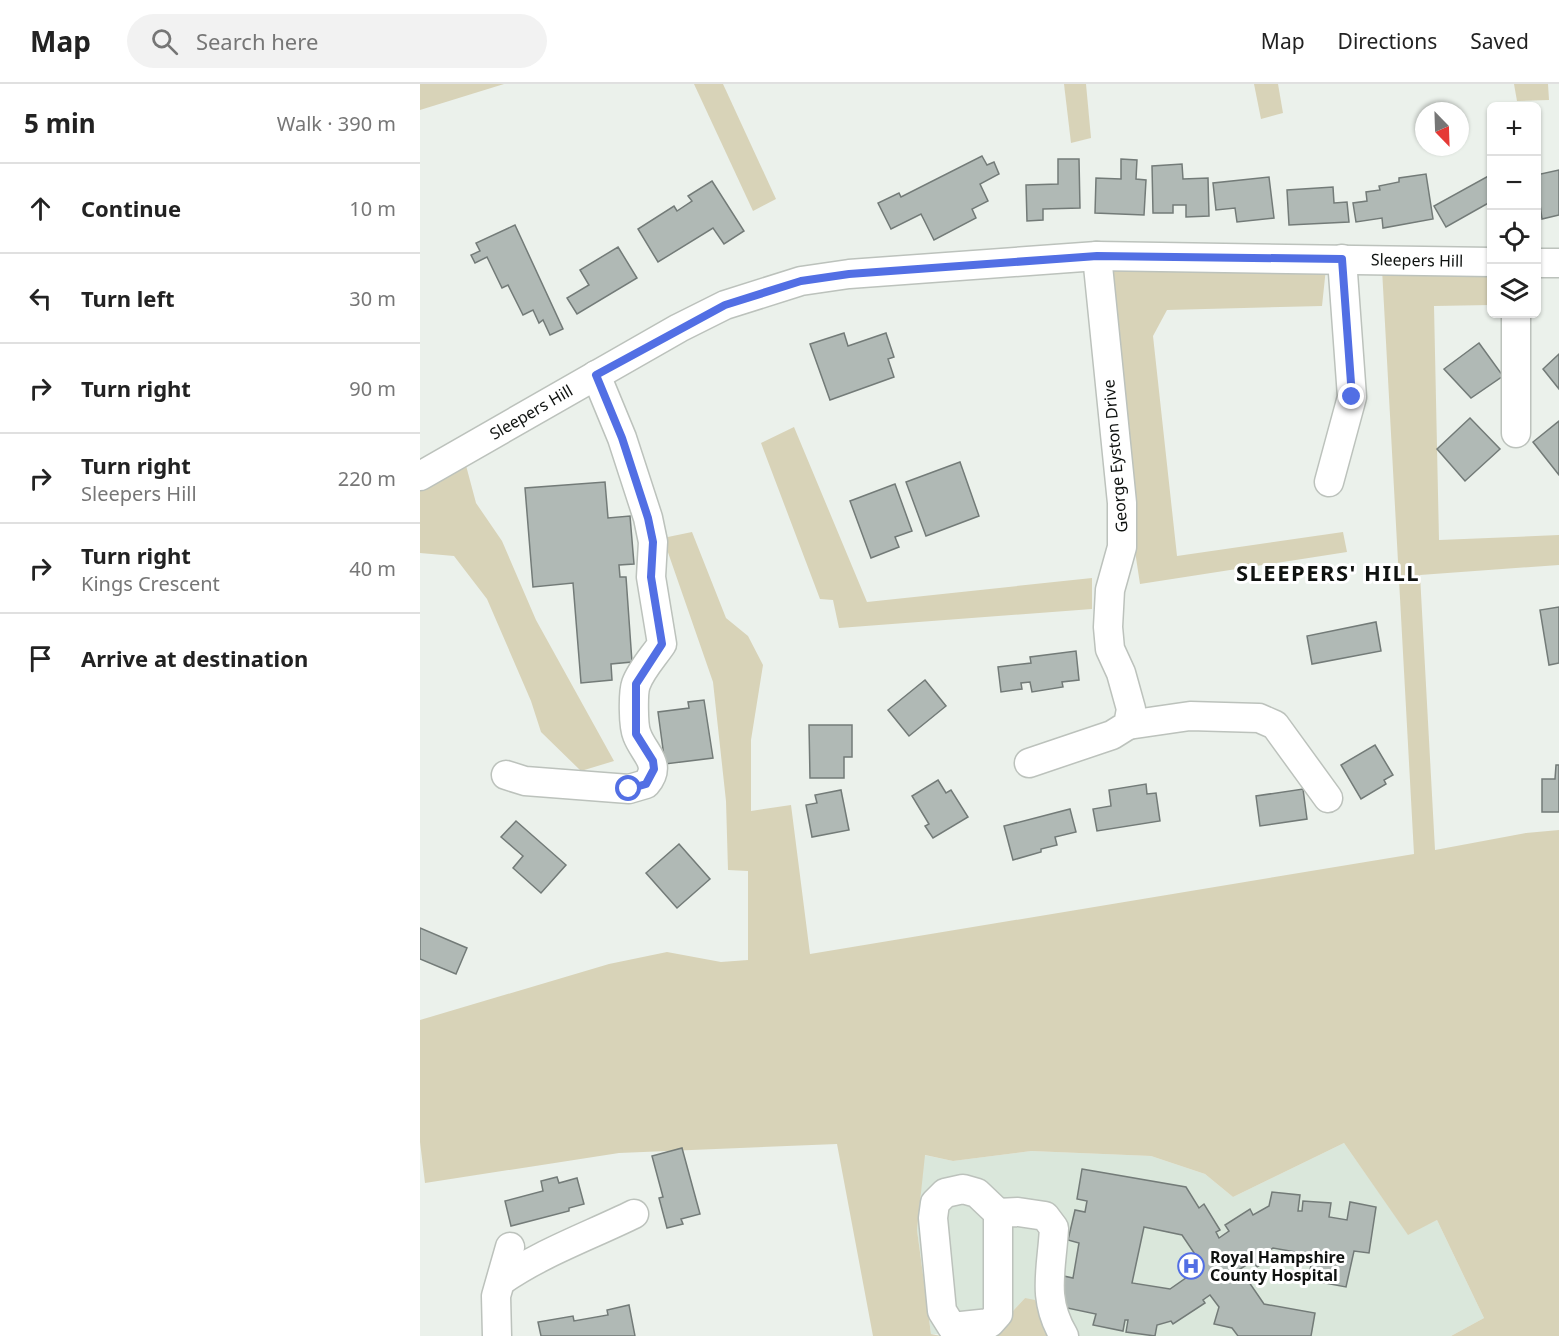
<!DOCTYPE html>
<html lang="en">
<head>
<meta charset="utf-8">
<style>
	:root { --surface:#fff; --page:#f2f2f2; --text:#222; --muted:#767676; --line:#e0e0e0 }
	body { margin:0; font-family:"Noto Sans",sans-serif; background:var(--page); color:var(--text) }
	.controls { position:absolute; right:18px; top:18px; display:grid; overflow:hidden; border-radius:9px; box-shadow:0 2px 4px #0004 }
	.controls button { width:54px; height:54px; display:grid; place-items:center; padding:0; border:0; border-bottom:2px solid var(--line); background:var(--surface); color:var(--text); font:30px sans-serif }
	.compass { position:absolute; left:995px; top:18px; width:54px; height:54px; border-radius:50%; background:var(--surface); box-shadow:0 2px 4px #0004; rotate:157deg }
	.stop { position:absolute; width:18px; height:18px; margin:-14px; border:4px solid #526fe4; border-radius:50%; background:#fff }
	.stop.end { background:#526fe4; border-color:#fff; box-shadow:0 2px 6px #0008 }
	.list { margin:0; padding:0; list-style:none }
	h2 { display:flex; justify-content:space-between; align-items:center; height:78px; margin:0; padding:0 24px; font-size:26px }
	h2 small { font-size:20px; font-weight:400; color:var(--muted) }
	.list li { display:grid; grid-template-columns:39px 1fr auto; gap:18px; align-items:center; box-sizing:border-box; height:90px; padding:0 24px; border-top:2px solid var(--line) }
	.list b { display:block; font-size:22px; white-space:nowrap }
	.list p { margin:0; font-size:20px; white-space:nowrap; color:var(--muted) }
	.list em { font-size:20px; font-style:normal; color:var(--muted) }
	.icon { flex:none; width:33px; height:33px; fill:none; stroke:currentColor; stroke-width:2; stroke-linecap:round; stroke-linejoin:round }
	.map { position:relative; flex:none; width:1139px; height:1252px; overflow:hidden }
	header { display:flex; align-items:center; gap:36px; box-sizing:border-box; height:84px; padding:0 30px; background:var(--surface); border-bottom:2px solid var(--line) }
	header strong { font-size:28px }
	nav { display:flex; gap:33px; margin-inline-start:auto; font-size:21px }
	.search { width:420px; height:54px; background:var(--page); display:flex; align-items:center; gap:15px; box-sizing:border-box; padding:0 21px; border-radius:33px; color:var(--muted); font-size:22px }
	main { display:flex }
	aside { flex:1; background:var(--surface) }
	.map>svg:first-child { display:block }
	.built { fill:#dae7db }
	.green { fill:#d8d3b8 }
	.building { fill:#b0b9b5; stroke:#737b78; stroke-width:1.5; fill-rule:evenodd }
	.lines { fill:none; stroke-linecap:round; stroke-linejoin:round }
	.minor-casing { stroke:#bcc2bc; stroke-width:31 }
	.minor { stroke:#fff; stroke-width:28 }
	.route { stroke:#526fe4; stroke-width:8 }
	.labels { text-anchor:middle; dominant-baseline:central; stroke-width:6; stroke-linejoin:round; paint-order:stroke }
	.street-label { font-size:16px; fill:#0f1210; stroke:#fff }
	.poi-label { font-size:16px; font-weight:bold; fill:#0f1210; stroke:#fff; text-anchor:start }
	.district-label { font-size:22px; font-weight:bold; letter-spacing:1.5px; fill:#0f1210; stroke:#fff }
</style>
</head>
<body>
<header>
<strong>Map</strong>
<div class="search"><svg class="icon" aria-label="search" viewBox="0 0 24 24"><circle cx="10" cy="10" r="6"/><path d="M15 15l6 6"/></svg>Search here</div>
<nav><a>Map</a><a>Directions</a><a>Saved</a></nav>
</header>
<main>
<aside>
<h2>5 min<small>Walk · 390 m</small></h2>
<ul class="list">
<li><svg class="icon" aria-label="ahead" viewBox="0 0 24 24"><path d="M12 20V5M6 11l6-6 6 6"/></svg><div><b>Continue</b></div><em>10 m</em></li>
<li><svg class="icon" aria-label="left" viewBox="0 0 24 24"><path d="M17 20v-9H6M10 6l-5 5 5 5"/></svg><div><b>Turn left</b></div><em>30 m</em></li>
<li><svg class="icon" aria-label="right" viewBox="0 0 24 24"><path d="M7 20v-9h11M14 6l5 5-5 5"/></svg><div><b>Turn right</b></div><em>90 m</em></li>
<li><svg class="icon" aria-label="right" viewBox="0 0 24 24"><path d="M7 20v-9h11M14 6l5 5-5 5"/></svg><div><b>Turn right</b><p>Sleepers Hill</p></div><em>220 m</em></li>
<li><svg class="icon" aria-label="right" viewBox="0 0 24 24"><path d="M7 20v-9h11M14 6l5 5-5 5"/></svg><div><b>Turn right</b><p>Kings Crescent</p></div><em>40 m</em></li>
<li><svg class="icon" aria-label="arrive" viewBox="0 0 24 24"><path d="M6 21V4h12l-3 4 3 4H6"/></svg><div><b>Arrive at destination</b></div></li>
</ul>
</aside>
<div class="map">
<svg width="1139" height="1252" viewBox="0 0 1139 1252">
	<rect width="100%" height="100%" fill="#ebf1eb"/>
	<polygon class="built" points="924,1059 988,1150 1017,1136 1064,1234 1031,1252 632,1252 605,1214 571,1251 511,1250 497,1146 504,1071 533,1077 611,1067 731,1072 785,1090 813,1113"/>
	<g class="green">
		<polygon points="0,0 84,0 0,26"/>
		<polygon points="274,0 303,0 356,115 333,127"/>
		<polygon points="644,0 666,0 671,54 651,59"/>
		<polygon points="834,0 858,0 863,29 841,35"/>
		<polygon points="1094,0 1128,0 1129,16 1097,17"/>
		<polygon points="906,184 902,222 747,226 733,252 757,472 923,448 927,468 720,500 711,441 689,187"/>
		<polygon points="962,185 1071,189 1071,221 1014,222 1019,456 1139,451 1139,481 1000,491 1015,766 1106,749 1139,746 1139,1252 1031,1252 1064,1234 1017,1136 988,1151 924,1059 813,1113 785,1090 731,1072 611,1067 533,1077 505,1071 497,1146 511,1250 521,1252 453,1252 417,1060 199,1069 5,1099 0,1058 0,936 189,880 247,868 301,878 328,876 328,787 308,786 306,717 293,598 243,454 272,448 306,534 328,552 343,581 331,656 331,727 371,721 390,870 994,770"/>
		<polygon points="374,343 447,518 672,494 672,525 419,544 413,516 400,515 341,359"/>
		<polygon points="44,374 56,419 82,457 116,536 194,677 161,687 121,648 111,617 67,515 34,472 0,469 0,400"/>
		<polygon points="605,1214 615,1216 632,1252 564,1252 571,1251"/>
	</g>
	<g class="building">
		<polygon points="562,72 567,81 574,78 579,90 560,100 568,117 552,125 556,134 514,156 501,130 471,145 458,119 479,109 481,113"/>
		<polygon points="638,75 659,75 660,124 623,125 623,136 607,137 606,101 638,100"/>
		<polygon points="701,75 717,76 716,95 726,96 724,131 675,129 676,94 701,95"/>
		<polygon points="762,80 763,95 788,94 789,132 766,133 766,121 753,121 753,129 733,129 732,82"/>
		<polygon points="1139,86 1139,131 1122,135 1116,91"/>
		<polygon points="1006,90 1013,135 963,144 962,134 936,138 933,119 947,117 946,108 960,106 959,102 979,98 979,94"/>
		<polygon points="1072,90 1072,117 1026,143 1014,122"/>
		<polygon points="849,93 854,134 817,138 815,124 796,126 793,99"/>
		<polygon points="292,97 324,147 304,160 293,144 238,178 218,145 254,122 257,127 272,117 268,112"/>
		<polygon points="913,103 914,119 927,118 929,138 869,141 867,106"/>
		<polygon points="95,141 143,245 130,251 123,236 119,239 113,226 103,231 88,201 82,204 67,173 55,179 51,171 60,167 56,159"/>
		<polygon points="198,163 217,194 157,230 147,214 169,201 160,186"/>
		<polygon points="424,249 428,262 466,249 474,273 468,275 474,293 410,316 390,260"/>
		<polygon points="1059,259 1083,292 1051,314 1024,285"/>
		<polygon points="1139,270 1139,305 1123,285"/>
		<polygon points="1050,334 1080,365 1045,397 1017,365"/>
		<polygon points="1139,337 1139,391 1113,358"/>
		<polygon points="540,378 559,432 506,452 486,398"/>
		<polygon points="185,398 188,434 210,432 214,480 199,481 200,493 206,493 212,578 191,580 192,596 161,599 153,499 113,503 105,404"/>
		<polygon points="475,400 492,447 475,453 479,463 451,474 430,417"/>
		<polygon points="1139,523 1139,579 1129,581 1120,526"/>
		<polygon points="956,538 961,567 892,580 887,552"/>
		<polygon points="656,567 659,596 642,598 643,603 612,608 610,598 601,599 602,605 581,608 578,583 611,579 610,573"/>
		<polygon points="505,596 526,622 489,652 468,626"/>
		<polygon points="284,616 293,674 245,680 238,628 269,624 268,618"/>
		<polygon points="389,641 432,641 432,673 424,673 424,694 390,694"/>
		<polygon points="955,661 973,691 964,696 966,700 941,715 921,681"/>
		<polygon points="1136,681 1139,681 1139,728 1122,728 1122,695 1135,695"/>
		<polygon points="518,696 526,709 531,706 548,733 513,754 505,742 509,740 492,712"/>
		<polygon points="726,700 727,710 736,709 740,737 677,747 673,725 691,722 689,706"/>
		<polygon points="883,705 887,735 840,742 836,712"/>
		<polygon points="421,706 429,746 392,753 386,721 397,719 395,711"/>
		<polygon points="650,725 656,748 635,753 637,761 621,765 621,768 593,776 584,742"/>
		<polygon points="96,737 146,781 121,809 93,784 103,772 81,753"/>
		<polygon points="259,760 290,795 257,824 226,789"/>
		<polygon points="0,844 47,864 36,890 0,875"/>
		<polygon points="262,1064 280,1130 261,1135 263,1140 247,1144 239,1114 243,1113 232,1072"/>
		<path d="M662 1085 766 1103 779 1124 784 1120 800 1146 796 1148 799 1154 809 1147 805 1141 830 1125 833 1131 849 1122 852 1108 880 1111 878 1127H882L883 1117 911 1119 909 1133 927 1136 930 1118 956 1123 949 1169 934 1167 926 1203 888 1196 893 1171 853 1164 849 1167 853 1173 837 1183 833 1177 820 1185 844 1220 895 1229 891 1252H818L812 1244 794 1240 799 1223 790 1211 783 1216 785 1219 753 1240 751 1237 737 1241 735 1252 706 1248 708 1236H705L703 1247 673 1241 676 1230 633 1221 639 1191 653 1194 659 1159 648 1156 655 1126 665 1128 667 1117 657 1115ZM724 1143 762 1151 783 1182 750 1205 712 1199Z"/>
		<polygon points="137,1093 139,1099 157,1094 164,1120 149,1124 149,1127 91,1142 85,1117 123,1107 121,1097"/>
		<polygon points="209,1221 215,1252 121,1252 118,1238 153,1232 154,1237 188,1231 187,1226"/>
	</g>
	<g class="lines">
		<g class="minor-casing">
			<g id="minor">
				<polyline points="1116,179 1139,179"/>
				<polyline points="1096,349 1096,230"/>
				<polyline points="0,392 259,244 305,221 381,197 429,190 677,172 1072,178"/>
				<polyline points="909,398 932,313 922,175"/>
				<polyline points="708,641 770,632 839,634 855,641 908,714"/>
				<polyline points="609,679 692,651 708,641 711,625 701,589 690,565 688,543 690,506 702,463 702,419 677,172"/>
				<path d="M86 691 105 697 209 705 226 700C243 680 224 670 217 651 213 642 213 608 216 600 221 586 234 572 242 560L231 493 233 458 228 434 202 354 176 291"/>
				<polygon points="543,1105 557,1109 578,1129 578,1230 570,1239 532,1243 522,1227 513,1134 515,1119 525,1109"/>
				<path d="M578 1129 598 1128 625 1132 634 1144C632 1185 621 1214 644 1252"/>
				<path d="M81 1197C121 1169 169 1152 214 1130"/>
				<polyline points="77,1252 76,1212 90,1163"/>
			</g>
		</g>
		<use href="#minor" class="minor"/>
	</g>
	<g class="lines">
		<polyline class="route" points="209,705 226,700 234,685 233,677 216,650 216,600 242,560 231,493 233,458 228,434 202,354 176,291 305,221 381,197 429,190 677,172 922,175 932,313"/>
	</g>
	<defs>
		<g id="hospital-ring" transform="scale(1.35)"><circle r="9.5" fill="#fff" stroke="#526fe4" stroke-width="1.5"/><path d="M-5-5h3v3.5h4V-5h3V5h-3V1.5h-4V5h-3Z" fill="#526fe4"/></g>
	</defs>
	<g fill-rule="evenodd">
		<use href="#hospital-ring" x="771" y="1182"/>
	</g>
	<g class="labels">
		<g class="street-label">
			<text transform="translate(997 176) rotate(1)">Sleepers Hill</text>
			<text transform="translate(111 328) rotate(-30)">Sleepers Hill</text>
			<text transform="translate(695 372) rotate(-95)">George Eyston Drive</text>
		</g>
		<g class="poi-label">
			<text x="790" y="1173">Royal Hampshire<tspan x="790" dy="18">County Hospital</tspan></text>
		</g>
		<g class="district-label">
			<text x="908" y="488">SLEEPERS' HILL</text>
		</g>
	</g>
</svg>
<div class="controls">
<button>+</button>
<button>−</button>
<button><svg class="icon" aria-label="locate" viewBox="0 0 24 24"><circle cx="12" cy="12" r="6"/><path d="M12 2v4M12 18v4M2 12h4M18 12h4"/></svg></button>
<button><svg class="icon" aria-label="layers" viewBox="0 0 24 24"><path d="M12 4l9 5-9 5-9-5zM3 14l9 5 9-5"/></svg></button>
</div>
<svg class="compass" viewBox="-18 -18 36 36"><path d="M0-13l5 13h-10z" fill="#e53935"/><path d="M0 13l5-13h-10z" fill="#767676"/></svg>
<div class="stop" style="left:209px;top:705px"></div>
<div class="stop end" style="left:932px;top:313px"></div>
</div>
</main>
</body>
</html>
